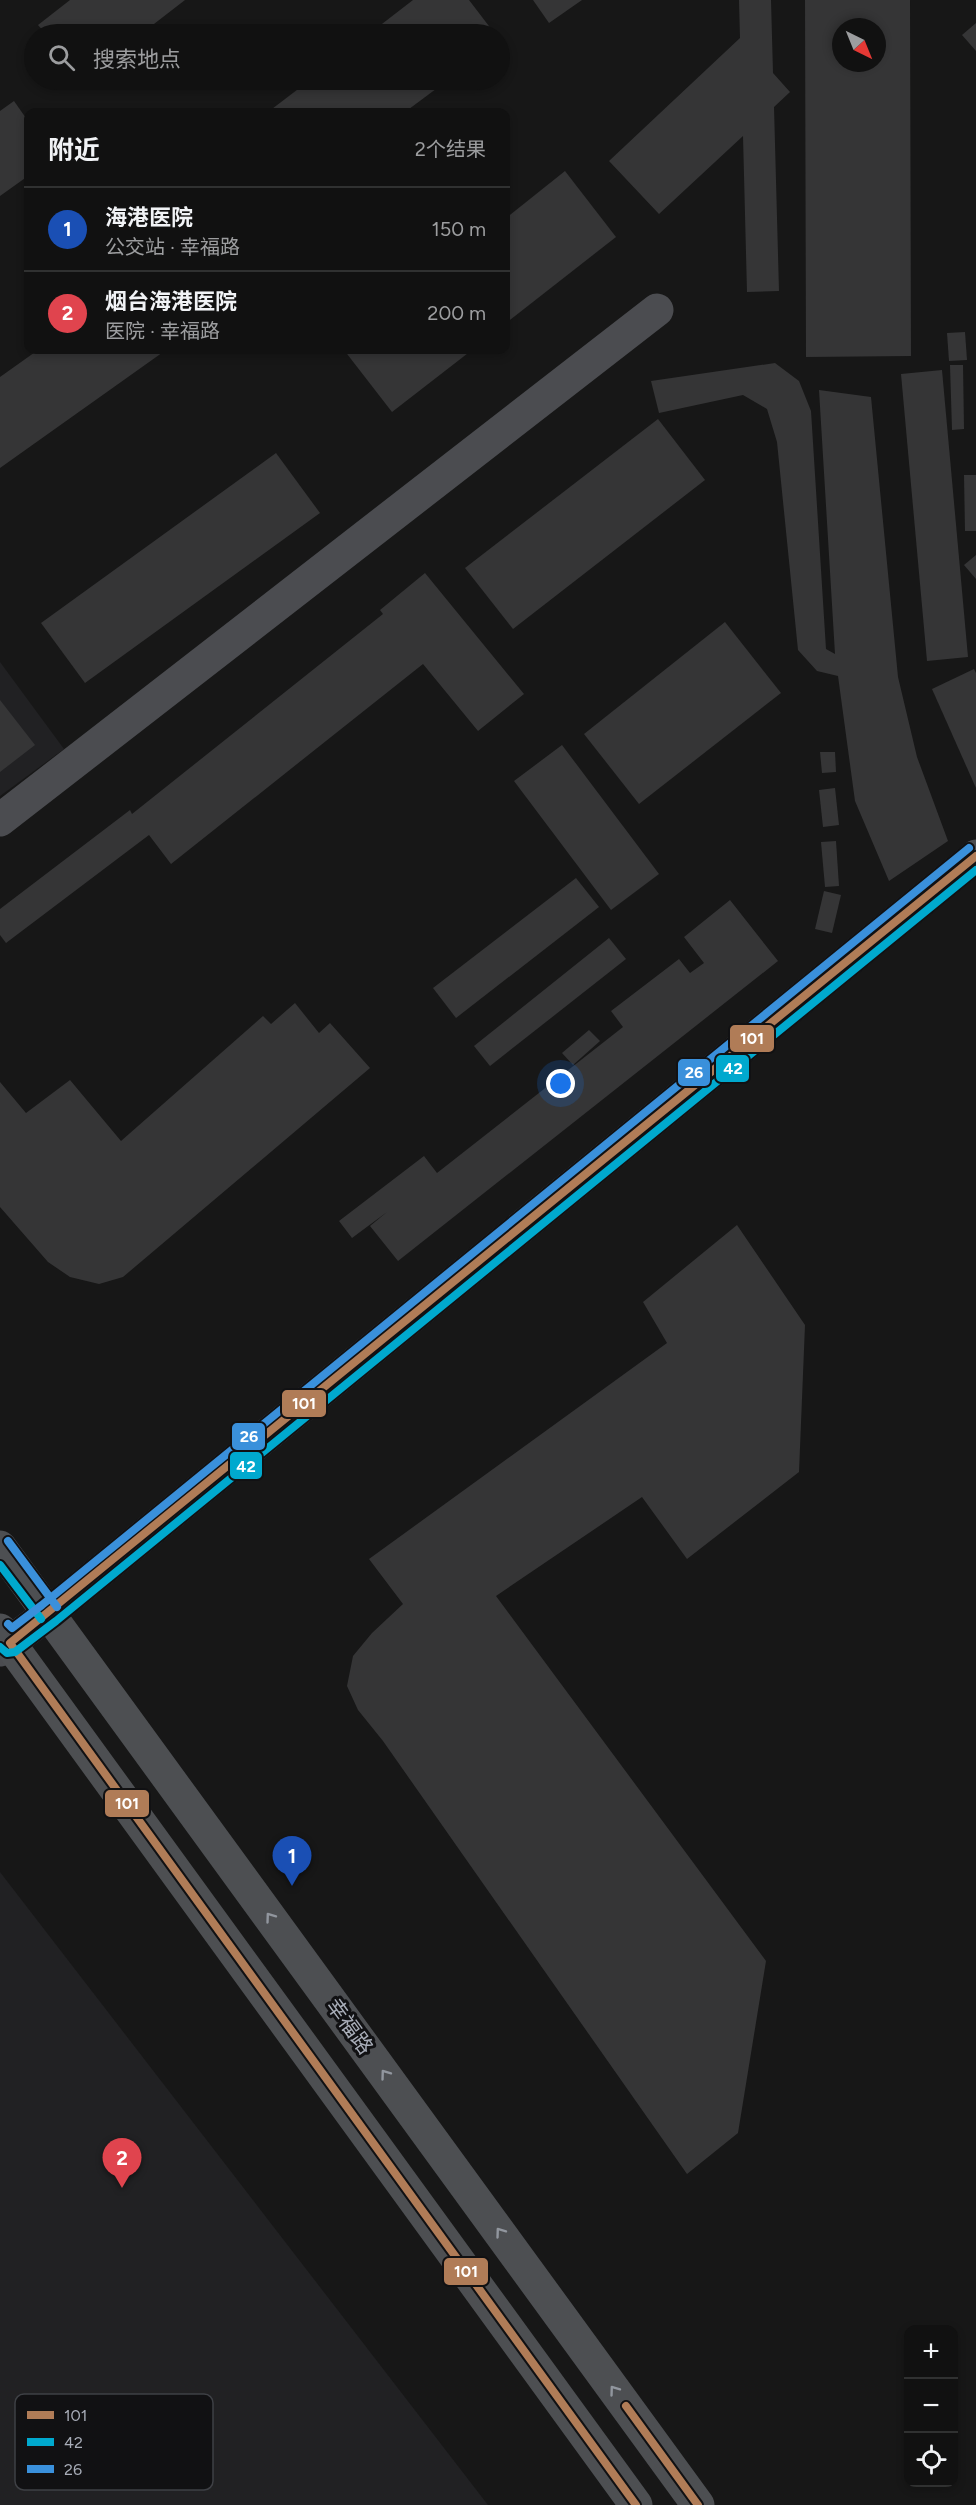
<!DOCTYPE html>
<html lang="zh">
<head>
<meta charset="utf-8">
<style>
	:root { --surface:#111; --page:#1e1f1f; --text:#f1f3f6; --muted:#9c9d9f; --line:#303131; --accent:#db2777 }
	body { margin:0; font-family:Figtree,"Noto Sans SC",sans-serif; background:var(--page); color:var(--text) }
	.controls { position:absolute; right:18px; bottom:18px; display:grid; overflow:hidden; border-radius:12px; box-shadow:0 3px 9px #0003 }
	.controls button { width:54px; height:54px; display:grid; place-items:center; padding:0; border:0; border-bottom:2px solid var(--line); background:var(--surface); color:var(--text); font:30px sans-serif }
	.compass { position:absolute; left:832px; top:18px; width:54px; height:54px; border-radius:50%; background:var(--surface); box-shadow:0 3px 9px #0003; rotate:137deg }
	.you { position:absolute; left:561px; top:1084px; width:21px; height:21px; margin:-15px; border:4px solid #fff; border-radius:50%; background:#1a73e8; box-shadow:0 0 0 9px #1a73e833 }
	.badge { display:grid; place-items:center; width:39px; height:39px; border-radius:50%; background:var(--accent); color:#fff; font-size:20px; font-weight:700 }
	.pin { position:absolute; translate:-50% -50px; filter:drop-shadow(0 2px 3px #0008) }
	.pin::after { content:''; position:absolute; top:32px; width:21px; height:18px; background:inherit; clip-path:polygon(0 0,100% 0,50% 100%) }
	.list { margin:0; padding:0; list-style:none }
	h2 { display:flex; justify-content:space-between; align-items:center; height:78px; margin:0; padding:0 24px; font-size:26px }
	h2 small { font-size:20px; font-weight:400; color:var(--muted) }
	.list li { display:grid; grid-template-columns:39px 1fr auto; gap:18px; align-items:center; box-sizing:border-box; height:84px; padding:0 24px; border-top:2px solid var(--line) }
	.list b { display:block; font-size:22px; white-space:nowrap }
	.list p { margin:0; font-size:20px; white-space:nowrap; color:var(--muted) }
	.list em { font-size:20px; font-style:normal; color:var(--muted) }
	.icon { flex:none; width:33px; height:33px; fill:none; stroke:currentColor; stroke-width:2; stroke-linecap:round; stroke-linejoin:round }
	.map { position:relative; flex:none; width:976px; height:2505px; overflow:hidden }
	.search { position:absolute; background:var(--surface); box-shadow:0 3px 9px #0003; left:24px; top:24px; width:486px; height:66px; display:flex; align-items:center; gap:15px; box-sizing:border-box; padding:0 21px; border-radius:33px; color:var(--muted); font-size:22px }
	.panel { position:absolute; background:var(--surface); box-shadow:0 3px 9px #0003; left:24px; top:108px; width:486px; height:246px; border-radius:12px }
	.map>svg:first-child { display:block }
	.built { fill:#212123 }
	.building { fill:#353536; fill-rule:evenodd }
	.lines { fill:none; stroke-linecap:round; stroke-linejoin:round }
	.minor { stroke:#4b4c50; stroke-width:33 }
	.major { stroke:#4d4f52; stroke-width:33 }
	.bus-1-casing { stroke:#111113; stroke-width:12 }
	.bus-2-casing { stroke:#111113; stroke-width:12 }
	.bus-3-casing { stroke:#111113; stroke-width:12 }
	.bus-1 { stroke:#b07c57; stroke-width:8 }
	.bus-2 { stroke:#00a9ce; stroke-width:8 }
	.bus-3 { stroke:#3a90db; stroke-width:8 }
	.oneway { stroke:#91969e }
	.labels { text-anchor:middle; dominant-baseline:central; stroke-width:6; stroke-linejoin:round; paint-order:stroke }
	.street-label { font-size:21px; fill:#a8adb8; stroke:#111113 }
	.key { fill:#111113; stroke:#3e4045; stroke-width:1.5 }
	.key-label { font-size:16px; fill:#a8adb8 }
	.line-badge { stroke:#111113; stroke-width:2 }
	.badge-label { font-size:16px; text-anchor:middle; font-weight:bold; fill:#fff }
</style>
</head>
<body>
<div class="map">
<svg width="976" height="2505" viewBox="0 0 976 2505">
	<rect width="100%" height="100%" fill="#171717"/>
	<g class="built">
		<polygon points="0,662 64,749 0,796"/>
		<polygon points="0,1872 488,2505 0,2505"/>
	</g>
	<g class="building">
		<polygon points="70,0 185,0 141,34 46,34 38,25"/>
		<polygon points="413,0 469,0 495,34 369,34"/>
		<polygon points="533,0 582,0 549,23"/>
		<polygon points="739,0 771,0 773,73 790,92 774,107 779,291 747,292 743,136 659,214 609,161 740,38"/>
		<path d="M805 0H910L911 356 806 357ZM841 27H877V63H841Z"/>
		<polygon points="976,23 976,51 962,35"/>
		<polygon points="310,80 448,80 405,112 268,112"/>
		<polygon points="14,101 28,121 28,176 0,196 0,111"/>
		<polygon points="565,171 616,237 506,323 506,218"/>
		<polygon points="965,332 967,360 949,361 947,333"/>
		<polygon points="38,350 166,350 0,468 0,377"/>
		<polygon points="344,350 472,350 392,412"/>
		<polygon points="775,363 799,381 811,411 826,649 835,654 819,390 871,397 898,677 917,757 948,841 889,881 855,801 838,676 817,671 798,650 777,442 767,409 743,395 659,413 651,381"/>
		<polygon points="950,365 963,365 964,429 952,430"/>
		<polygon points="942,370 968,657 927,661 901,374"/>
		<polygon points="658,419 705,480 513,629 465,568"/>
		<polygon points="276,453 320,513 85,683 41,623"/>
		<polygon points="964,475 976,475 976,531 965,531"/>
		<polygon points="976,555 976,579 964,565"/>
		<polygon points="425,573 524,694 478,731 423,664 171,864 149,835 6,943 0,935 0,909 130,810 132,814 383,614 380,610"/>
		<polygon points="725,622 781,693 639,804 584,734"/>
		<polygon points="974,669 976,673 976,788 932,689"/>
		<polygon points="0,700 35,745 0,772"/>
		<polygon points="562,745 659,874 611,910 514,781"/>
		<polygon points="820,752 835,752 836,772 822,773"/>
		<polygon points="835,788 839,825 823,827 819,790"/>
		<polygon points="836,841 839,886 825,887 821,842"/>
		<polygon points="576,878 599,907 456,1018 433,988"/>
		<polygon points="824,891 841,895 832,933 815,929"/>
		<polygon points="730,900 778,961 398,1261 370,1226 387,1212 352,1238 339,1221 424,1156 437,1173 623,1027 611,1011 679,959 690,973 704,963 684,937"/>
		<polygon points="609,938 626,959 490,1066 474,1046"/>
		<polygon points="295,1003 319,1033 330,1023 370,1068 123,1277 99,1284 70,1277 48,1262 0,1207 0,1082 26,1113 70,1080 121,1141 263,1016 271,1024"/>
		<polygon points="589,1030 600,1041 573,1065 562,1053"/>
		<polygon points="737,1225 805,1325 799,1472 687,1559 642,1497 496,1596 766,1961 738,2133 687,2174 383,1741 358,1710 347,1686 353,1656 372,1633 403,1604 369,1559 667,1343 643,1302"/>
	</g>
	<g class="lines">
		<g class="minor">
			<polyline points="0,820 657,310"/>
			<polyline points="0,1650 49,1613 976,856"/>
		</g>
		<g class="major">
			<polyline points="0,1547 698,2505"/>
			<polyline points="0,1630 636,2505"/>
		</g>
		<g class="bus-1-casing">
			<g id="bus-1">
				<polyline points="626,2406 698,2505"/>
				<polyline points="636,2505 10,1643 976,856"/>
			</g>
		</g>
		<g class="bus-2-casing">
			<g id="bus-2">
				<polyline points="0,1565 41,1619"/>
				<polyline points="0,1647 7,1653 15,1652 56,1621 976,870"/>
			</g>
		</g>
		<g class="bus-3-casing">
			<g id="bus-3">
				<polyline points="8,1541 57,1607"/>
				<polyline points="8,1624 12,1628 42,1605 969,848"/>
			</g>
		</g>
		<use href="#bus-1" class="bus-1"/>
		<use href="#bus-2" class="bus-2"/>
		<use href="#bus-3" class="bus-3"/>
	</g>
	<defs><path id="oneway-chevron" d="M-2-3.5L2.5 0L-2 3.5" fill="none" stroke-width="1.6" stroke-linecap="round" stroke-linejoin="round" transform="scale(1.5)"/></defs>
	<g class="oneway">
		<use href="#oneway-chevron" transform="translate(270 1917) rotate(-126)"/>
		<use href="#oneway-chevron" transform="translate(385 2074) rotate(-126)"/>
		<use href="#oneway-chevron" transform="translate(500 2232) rotate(-126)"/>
		<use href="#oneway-chevron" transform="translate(614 2390) rotate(-126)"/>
	</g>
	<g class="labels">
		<g class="street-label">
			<text transform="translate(350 2026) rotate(54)">幸福路</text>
		</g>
	</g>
	<rect x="15" y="2394" width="198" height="96" rx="9" class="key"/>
	<rect x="27" y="2411" width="27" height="8" fill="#b07c57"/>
	<rect x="27" y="2438" width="27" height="8" fill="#00a9ce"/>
	<rect x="27" y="2465" width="27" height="8" fill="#3a90db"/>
	<g class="key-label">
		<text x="64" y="2421">101</text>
		<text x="64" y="2448">42</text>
		<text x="64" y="2475">26</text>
	</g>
	<g class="line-badge">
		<rect x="729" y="1024" width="46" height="29" rx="6" fill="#b07c57"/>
		<rect x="715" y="1054" width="35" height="29" rx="6" fill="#00a9ce"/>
		<rect x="677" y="1058" width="34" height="29" rx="6" fill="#3a90db"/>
		<rect x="281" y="1389" width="46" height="29" rx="6" fill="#b07c57"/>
		<rect x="231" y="1422" width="35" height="29" rx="6" fill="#3a90db"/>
		<rect x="229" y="1451" width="34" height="29" rx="6" fill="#00a9ce"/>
		<rect x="104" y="1789" width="46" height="29" rx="6" fill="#b07c57"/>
		<rect x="443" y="2257" width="46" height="29" rx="6" fill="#b07c57"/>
	</g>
	<g class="badge-label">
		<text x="752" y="1044">101</text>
		<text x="733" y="1074">42</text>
		<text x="694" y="1078">26</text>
		<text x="304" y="1409">101</text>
		<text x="249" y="1442">26</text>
		<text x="246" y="1472">42</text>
		<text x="127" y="1809">101</text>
		<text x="466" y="2277">101</text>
	</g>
</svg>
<div class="controls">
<button>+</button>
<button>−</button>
<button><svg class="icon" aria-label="locate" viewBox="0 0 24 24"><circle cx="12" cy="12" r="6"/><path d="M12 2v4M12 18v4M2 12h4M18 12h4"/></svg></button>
</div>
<svg class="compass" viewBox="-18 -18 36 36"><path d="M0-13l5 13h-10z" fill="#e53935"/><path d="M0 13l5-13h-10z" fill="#9c9d9f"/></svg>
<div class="you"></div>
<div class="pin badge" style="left:292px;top:1886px;background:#1a4fb4">1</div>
<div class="pin badge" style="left:122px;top:2188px;background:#e0444e">2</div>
<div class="search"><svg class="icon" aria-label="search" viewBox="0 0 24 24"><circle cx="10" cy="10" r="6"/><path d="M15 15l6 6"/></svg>搜索地点</div>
<section class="panel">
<h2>附近<small>2个结果</small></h2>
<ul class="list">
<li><span class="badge" style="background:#1a4fb4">1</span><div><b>海港医院</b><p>公交站 · 幸福路</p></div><em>150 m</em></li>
<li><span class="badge" style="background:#e0444e">2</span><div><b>烟台海港医院</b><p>医院 · 幸福路</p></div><em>200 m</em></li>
</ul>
</section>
</div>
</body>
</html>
